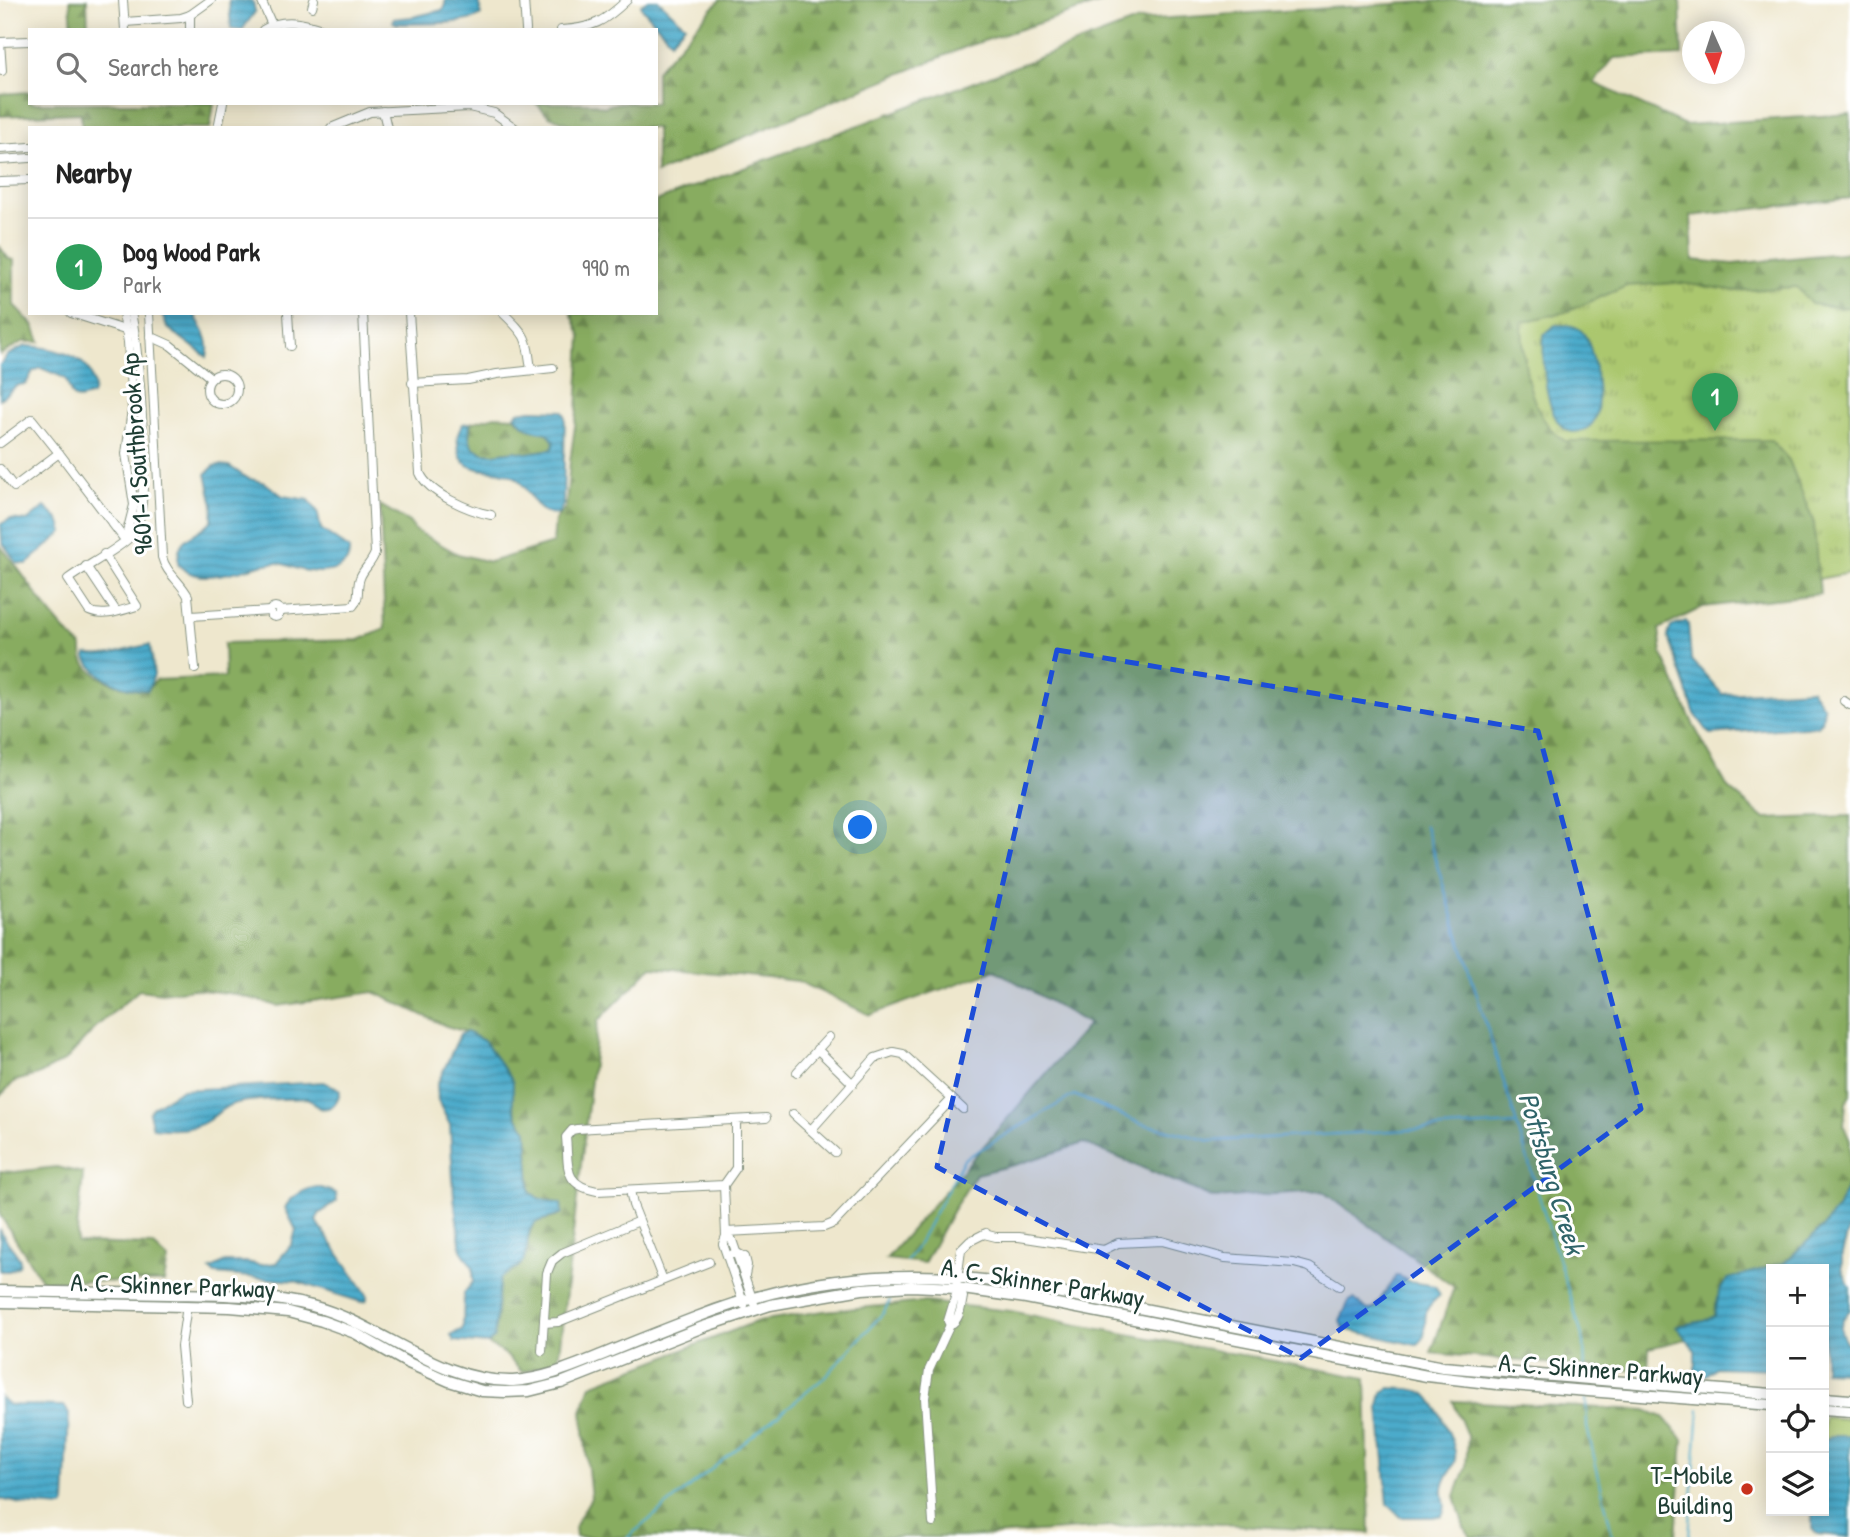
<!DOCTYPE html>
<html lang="en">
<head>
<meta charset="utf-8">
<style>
	:root { --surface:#fff; --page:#f6f6f6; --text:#222; --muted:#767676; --line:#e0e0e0; --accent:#2563eb }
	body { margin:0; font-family:"Patrick Hand",sans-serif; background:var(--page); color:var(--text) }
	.controls { position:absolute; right:21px; bottom:21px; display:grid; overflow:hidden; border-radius:0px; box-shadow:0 4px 18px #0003 }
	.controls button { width:63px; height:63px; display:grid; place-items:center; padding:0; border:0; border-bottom:2px solid var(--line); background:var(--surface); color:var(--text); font:35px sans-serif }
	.compass { position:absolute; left:1682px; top:21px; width:63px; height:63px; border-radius:50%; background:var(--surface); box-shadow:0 4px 18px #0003; rotate:177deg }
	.you { position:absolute; left:861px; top:828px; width:24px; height:24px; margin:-18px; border:5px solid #fff; border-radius:50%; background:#1a73e8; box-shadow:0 0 0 10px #1a73e833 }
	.badge { display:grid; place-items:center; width:46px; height:46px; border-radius:50%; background:var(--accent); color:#fff; font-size:23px; font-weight:700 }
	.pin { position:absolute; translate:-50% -58px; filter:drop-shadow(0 2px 4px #0008) }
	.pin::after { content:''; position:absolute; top:37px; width:24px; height:21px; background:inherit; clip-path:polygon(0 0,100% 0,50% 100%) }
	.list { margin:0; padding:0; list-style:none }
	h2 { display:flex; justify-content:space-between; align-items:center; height:91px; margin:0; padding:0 28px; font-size:30px }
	h2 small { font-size:23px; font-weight:400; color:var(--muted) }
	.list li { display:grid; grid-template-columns:46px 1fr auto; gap:21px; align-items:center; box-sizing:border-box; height:98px; padding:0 28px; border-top:2px solid var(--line) }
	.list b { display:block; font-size:26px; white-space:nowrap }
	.list p { margin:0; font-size:23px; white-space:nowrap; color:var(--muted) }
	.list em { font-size:23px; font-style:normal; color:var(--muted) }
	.icon { flex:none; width:38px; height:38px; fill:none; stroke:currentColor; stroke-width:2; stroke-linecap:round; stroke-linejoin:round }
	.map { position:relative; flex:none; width:1850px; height:1537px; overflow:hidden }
	.search { position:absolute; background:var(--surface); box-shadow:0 4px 18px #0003; left:28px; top:28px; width:630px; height:77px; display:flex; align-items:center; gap:18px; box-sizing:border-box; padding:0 24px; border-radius:0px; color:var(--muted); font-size:26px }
	.panel { position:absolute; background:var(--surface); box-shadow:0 4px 18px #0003; left:28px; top:126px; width:630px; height:189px; border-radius:0px }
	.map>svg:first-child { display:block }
	.grass { fill:#abc76e; stroke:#658251; stroke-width:2 }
	.forest { fill:url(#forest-firs); stroke:#54744a; stroke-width:2 }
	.park { fill:url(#park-tufts); stroke:#658251; stroke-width:2 }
	.water { fill:url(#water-rules); stroke:#367480; stroke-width:2 }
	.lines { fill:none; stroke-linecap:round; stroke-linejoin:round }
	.stream { stroke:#4cabcb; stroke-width:2 }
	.minor-casing { stroke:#869280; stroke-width:10 }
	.secondary-casing { stroke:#869280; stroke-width:13 }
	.minor { stroke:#fff; stroke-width:8 }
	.secondary { stroke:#fff; stroke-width:10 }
	.marked { fill:#1d4ed8; fill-opacity:0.2; stroke:#1d4ed8; stroke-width:5; stroke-dasharray:14 9; stroke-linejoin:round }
	.poi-dot { fill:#c8321e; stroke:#fff; stroke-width:2.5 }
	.labels { text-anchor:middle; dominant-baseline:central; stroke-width:6; stroke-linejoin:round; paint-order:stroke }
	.street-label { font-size:26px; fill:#1f3d34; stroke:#fff }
	.poi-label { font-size:26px; fill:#1f3d34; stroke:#fff; text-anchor:end }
	.water-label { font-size:28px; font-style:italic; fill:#2f6469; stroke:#fff }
</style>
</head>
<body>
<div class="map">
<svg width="1850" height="1537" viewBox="0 0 1850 1537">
	<defs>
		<pattern id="forest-firs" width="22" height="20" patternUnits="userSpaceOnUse" patternTransform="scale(1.75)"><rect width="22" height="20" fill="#88ac61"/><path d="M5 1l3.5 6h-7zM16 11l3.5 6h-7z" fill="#6f8d51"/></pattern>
		<pattern id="park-tufts" width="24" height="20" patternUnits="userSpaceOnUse" patternTransform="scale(1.75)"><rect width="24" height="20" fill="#abc76e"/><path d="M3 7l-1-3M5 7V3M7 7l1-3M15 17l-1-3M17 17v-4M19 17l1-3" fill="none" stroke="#8ba35b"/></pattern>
		<pattern id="water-rules" width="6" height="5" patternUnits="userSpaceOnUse" patternTransform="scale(1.75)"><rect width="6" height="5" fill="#4cabcb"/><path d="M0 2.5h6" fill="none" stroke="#3f8ca6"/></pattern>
	</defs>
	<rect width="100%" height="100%" fill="#fff"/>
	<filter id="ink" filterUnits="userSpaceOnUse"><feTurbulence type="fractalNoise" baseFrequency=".0143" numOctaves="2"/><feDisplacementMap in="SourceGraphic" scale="14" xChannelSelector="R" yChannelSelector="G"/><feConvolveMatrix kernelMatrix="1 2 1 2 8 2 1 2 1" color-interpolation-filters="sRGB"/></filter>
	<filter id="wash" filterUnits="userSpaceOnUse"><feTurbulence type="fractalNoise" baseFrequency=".00686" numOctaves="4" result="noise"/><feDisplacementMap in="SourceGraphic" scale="28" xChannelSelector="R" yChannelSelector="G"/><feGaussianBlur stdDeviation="1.57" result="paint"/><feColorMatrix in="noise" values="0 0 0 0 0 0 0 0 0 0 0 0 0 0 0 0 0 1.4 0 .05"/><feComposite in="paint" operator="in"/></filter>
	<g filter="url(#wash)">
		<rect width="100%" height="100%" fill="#eee7cd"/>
		<polygon class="grass" points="1824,1417 1850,1419 1850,1436 1831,1436 1824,1440"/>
		<g class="forest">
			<polygon points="70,0 87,0 88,30 72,30"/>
			<polygon points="720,0 1110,0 968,46 656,173 656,128 573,128 571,125 549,116 536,103 592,103 603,107 617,103 656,103 656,71"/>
			<path d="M1455 0H1680L1682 55 1614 58 1594 83 1685 125 1850 114V198L1691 216 1693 260 1733 264 1850 252V307L1842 308 1811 304 1797 287 1737 291 1679 283 1627 286 1566 312 1523 322V348L1565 440H1771L1789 460 1814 523 1820 594 1703 607 1659 629 1662 654 1694 726 1728 788 1765 819 1850 816V1095L1846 1103 1844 1126 1850 1141V1179L1838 1207 1823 1227 1784 1263 1768 1266 1716 1303 1715 1316 1704 1321 1676 1326 1687 1339 1649 1348 1648 1372 1431 1353 1454 1287 1322 1191 1214 1198 1084 1143 1018 1164 976 1174 953 1210 924 1263 886 1259 1089 1024 995 970 870 1015 798 981 652 967 598 1021 558 1361 522 1372 505 1354 488 1344C501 1326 495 1299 500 1278L520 1266 531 1229 536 1222 556 1217 562 1213 561 1204 538 1198 530 1192 527 1130 517 1117 513 1105 512 1081 484 1041 467 1032 446 1026 374 992 278 1006 235 994 194 989 162 993 139 990 97 1026 66 1060 38 1075 15 1081 0 1096V546C29 579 49 619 82 647 82 648 82 658 83 659 90 679 128 690 147 691L156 680 225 677 224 643 359 640 385 629 380 505 409 522 415 530 458 554 490 562 553 543 555 520 566 507 570 461 577 412 581 336 571 313H656V201L1139 20Z"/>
			<polygon points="30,92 30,103 214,103 210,128 82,128 81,113 0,116 0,94"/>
			<polygon points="0,247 9,259 14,260 14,305 34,326 40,342 22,342 0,355"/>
			<path d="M495 416 515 417C525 428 533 431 548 433L554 442 553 449 526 453 515 451 494 454 483 453 472 447 469 437 470 423Z"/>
			<path d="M56 1167 83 1173C82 1197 76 1219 77 1243L153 1245 168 1259 164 1282 42 1281 0 1215V1171L15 1172Z"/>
			<polygon points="926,1302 1011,1311 1073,1324 1366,1378 1370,1533 1186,1522 964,1537 576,1537 575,1525 591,1498 582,1411 591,1385 758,1321 824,1311"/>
			<polygon points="1453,1401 1646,1410 1663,1417 1683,1439 1676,1537 1471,1537 1464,1527 1455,1496 1466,1466 1468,1438"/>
		</g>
		<path class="park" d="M1679 283 1737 291 1797 287 1811 304 1842 308 1850 307V573L1818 579 1814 523 1789 460 1771 440 1565 441C1528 417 1523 362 1522 322L1566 312 1627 286Z"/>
		<g class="water">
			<polygon points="229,0 253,1 255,12 242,30 231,29"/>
			<path d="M445 0H479L481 15C471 25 413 24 397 24L393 22V19L413 17 442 10 445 7Z"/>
			<polygon points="648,0 658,0 685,25 671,41 641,7 641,4"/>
			<path d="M161 313H194C201 328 212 340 207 357L168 328Z"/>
			<path d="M1555 325C1566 325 1577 324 1584 334 1595 350 1604 408 1592 424 1588 429 1579 432 1573 432 1544 428 1542 357 1544 335Z"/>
			<path d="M25 346C47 347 87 353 92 379 94 385 95 389 92 395 67 405 74 394 65 378L41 368 33 371 26 384 18 385 0 399V365L8 355Z"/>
			<path d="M531 410 562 411 565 415 563 505 558 514C536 519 530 487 515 477 495 464 460 480 458 445 457 436 458 432 463 424L470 423 469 437 472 447 483 453 494 454 515 451 526 453 552 449 554 442 548 433C532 431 524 428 515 415L518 412Z"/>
			<path d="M219 465 229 466 247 478 265 483 283 496 309 500 317 511 321 529 349 549C351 575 317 574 298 569 290 567 281 561 272 563 245 566 200 590 178 564 177 532 195 540 212 520L213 505 206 474 214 466Z"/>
			<polygon points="45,507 59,520 63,532 27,564 17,563 2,542 1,524 10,519 27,521"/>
			<polygon points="1686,621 1688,624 1691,659 1722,694 1811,689 1824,707 1822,722 1817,726 1710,734 1695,714 1668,635 1671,627"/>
			<path d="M150 645 154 675 148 690C126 691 96 678 86 658V654C112 659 127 647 150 645Z"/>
			<path d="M467 1032 484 1041 513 1081V1105L517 1117 527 1130 530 1192 538 1198 561 1204 562 1213C554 1219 543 1218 535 1223 524 1232 530 1251 523 1261 519 1269 507 1273 500 1278L494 1337 488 1344 454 1341 451 1335 463 1329 464 1293 473 1282V1268L461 1250 454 1198 450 1125 438 1101 437 1085 460 1034Z"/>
			<path d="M323 1082 336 1087 340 1091C338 1102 332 1111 319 1108L308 1098C287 1100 248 1098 230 1105 222 1108 215 1116 207 1121 193 1131 170 1130 153 1128L149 1113 153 1107 181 1090Z"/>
			<path d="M1850 1179V1225L1842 1254V1269L1850 1288V1310C1839 1321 1837 1332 1849 1345L1848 1372 1824 1371V1269H1771V1369L1716 1367 1706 1375H1695V1350L1676 1326 1704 1321 1715 1316 1719 1291 1728 1279 1784 1263 1823 1227 1838 1207Z"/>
			<path d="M318 1187 336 1193 337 1201 319 1214 316 1221 368 1296 366 1301 361 1302 295 1281 215 1274 210 1270 225 1262H247L260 1265 276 1263 292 1244 296 1230 285 1208C291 1196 305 1189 318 1187Z"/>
			<path d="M0 1229C4 1241 15 1249 20 1260L19 1266 9 1271H0Z"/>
			<path d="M1396 1276H1399L1410 1282 1435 1286 1440 1295C1436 1299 1430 1304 1428 1308 1421 1320 1431 1338 1416 1345L1343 1329 1340 1320 1349 1301 1354 1299 1368 1310 1374 1309Z"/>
			<path d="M1390 1388C1400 1389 1419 1388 1427 1395 1436 1404 1458 1446 1455 1459 1453 1469 1444 1478 1443 1489 1442 1499 1448 1506 1442 1515L1432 1517H1401L1388 1504 1379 1406 1382 1393Z"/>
			<polygon points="0,1397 9,1405 64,1406 69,1413 65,1504 63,1507 22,1504 0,1499"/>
			<polygon points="1831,1436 1850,1436 1850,1537 1817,1534 1812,1529 1812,1511 1824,1511 1824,1440"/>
		</g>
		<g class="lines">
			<g class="stream">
				<polyline points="1425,826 1584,1342 1585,1375"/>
				<polyline points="906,1261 916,1248 964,1159 1074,1095 1140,1123 1211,1141 1516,1124"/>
				<polyline points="1702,1379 1703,1375"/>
				<polyline points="1586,1395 1587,1427 1613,1537"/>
				<polyline points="628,1537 825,1377 884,1312 890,1300"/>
				<polyline points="1689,1537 1699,1409"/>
			</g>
		</g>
	</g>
	<g filter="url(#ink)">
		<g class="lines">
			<g class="minor-casing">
				<g id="minor">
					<polyline points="123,0 125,30"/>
					<polyline points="261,0 272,25"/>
					<polyline points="524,0 526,30"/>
					<polyline points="312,7 314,0"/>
					<polyline points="190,15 190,30"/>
					<polyline points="125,22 181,18 190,15 211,0"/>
					<path d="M263 30C284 17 304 23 325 30"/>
					<path d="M561 30C593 28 604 22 627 0"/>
					<polyline points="0,42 30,41"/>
					<polyline points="0,42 2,71"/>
					<polyline points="383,111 387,128"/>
					<polyline points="218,128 223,103"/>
					<polyline points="331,128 370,112 469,107 494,113 515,128"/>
					<polyline points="0,149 30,147"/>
					<polyline points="0,160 30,158"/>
					<polyline points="0,181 30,180"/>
					<polyline points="71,313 128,331"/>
					<polyline points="123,313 128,342 132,409 126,454 134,505 125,540"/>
					<path d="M149 313 162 557C166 573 180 581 188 596L195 669"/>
					<polyline points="288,313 290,346"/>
					<path d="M409 313 420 473C429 494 470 511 491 515"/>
					<path d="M503 313C527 336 527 337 531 370"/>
					<polyline points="150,336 170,345 211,378"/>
					<circle cx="222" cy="389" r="15"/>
					<polyline points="412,383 468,380 497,374 553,368"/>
					<polyline points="0,443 32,419 59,453 14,487 0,469"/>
					<polyline points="59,453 125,540"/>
					<path d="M104 554 137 606C122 610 104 618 89 611L68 579C84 567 123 547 134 533 153 508 139 347 131 313"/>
					<polyline points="86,566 116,611"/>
					<circle cx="275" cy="612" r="5"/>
					<path d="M280 611 353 606C361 597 356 588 360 578 363 569 372 563 375 553L363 313"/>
					<polyline points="191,616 270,611"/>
					<polyline points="1844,701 1850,705"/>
					<polyline points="817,1049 853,1084"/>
					<polyline points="797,1072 829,1037"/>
					<polyline points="793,1114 835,1152"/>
					<path d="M736 1120V1168L724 1185 597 1191C562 1185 569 1166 566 1137L572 1130 577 1129 766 1118"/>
					<polyline points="811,1130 875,1058 893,1052 903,1054 963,1109"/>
					<polyline points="724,1185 726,1236"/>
					<polyline points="630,1190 633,1205 663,1280"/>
					<polyline points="726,1232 824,1227 834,1223 952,1099"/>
					<polyline points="984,1234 996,1237 1019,1237 1104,1250 1118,1243 1162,1241 1225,1258 1294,1263 1309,1267 1339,1286"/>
					<polyline points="733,1254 737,1253 745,1257 747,1265 745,1275"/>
					<path d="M957 1291 948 1321 950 1325C960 1320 961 1307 963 1297L956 1288 961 1250 970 1241 986 1233"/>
					<polyline points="744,1305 723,1244 726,1236 732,1240 754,1304"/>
					<polyline points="544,1323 558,1322 709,1262"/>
					<polyline points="542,1351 547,1273 552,1261 562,1253 639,1221"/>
					<polyline points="186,1400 181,1346 187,1306"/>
					<polyline points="933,1523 925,1398 929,1370 950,1325"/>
				</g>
			</g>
			<g class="secondary-casing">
				<g id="secondary">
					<path d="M0 1291C56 1292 113 1293 169 1294 217 1295 265 1294 312 1306 381 1324 439 1383 513 1381 545 1379 574 1366 604 1354 635 1341 666 1329 697 1317 801 1276 910 1267 1020 1285L1443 1367 1771 1394"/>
					<polyline points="0,1302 230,1307 288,1312 322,1321 355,1333 406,1362 449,1381 482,1391 505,1392 529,1391 561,1383 703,1327 770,1305 862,1289 911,1286 956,1288 1026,1298 1427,1376 1497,1384 1771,1405"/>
					<polyline points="1824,1398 1850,1400"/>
					<polyline points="1824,1409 1850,1411"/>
				</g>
			</g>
			<use href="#minor" class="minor"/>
			<use href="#secondary" class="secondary"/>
		</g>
	</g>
	<path class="marked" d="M1057 650 1538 731 1641 1109 1301 1358 937 1167Z"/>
	<circle class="poi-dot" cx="1747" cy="1489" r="7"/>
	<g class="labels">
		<g class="street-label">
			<text transform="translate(136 454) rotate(-94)">9601-1 Southbrook Ap</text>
			<text transform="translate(1043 1282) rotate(9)">A. C. Skinner Parkway</text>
			<text transform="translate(173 1285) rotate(2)">A. C. Skinner Parkway</text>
			<text transform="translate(1601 1369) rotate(4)">A. C. Skinner Parkway</text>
		</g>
		<g class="poi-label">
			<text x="1733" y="1474">T-Mobile<tspan x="1733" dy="30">Building</tspan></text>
		</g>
		<g class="water-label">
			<text transform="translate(1552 1173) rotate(73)">Pottsburg Creek</text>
		</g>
	</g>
</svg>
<div class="controls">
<button>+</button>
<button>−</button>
<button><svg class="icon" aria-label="locate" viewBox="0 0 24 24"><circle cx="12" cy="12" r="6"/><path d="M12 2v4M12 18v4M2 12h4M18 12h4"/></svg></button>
<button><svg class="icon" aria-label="layers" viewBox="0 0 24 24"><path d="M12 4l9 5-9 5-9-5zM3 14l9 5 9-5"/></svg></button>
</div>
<svg class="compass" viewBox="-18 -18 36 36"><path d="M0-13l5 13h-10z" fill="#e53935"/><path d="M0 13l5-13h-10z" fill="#767676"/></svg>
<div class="you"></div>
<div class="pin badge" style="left:1715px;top:431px;background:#2e9e5b">1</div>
<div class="search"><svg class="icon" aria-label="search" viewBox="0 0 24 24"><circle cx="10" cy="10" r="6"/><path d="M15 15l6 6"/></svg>Search here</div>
<section class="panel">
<h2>Nearby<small></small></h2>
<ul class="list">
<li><span class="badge" style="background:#2e9e5b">1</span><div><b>Dog Wood Park</b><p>Park</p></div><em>990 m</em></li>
</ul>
</section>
</div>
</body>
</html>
